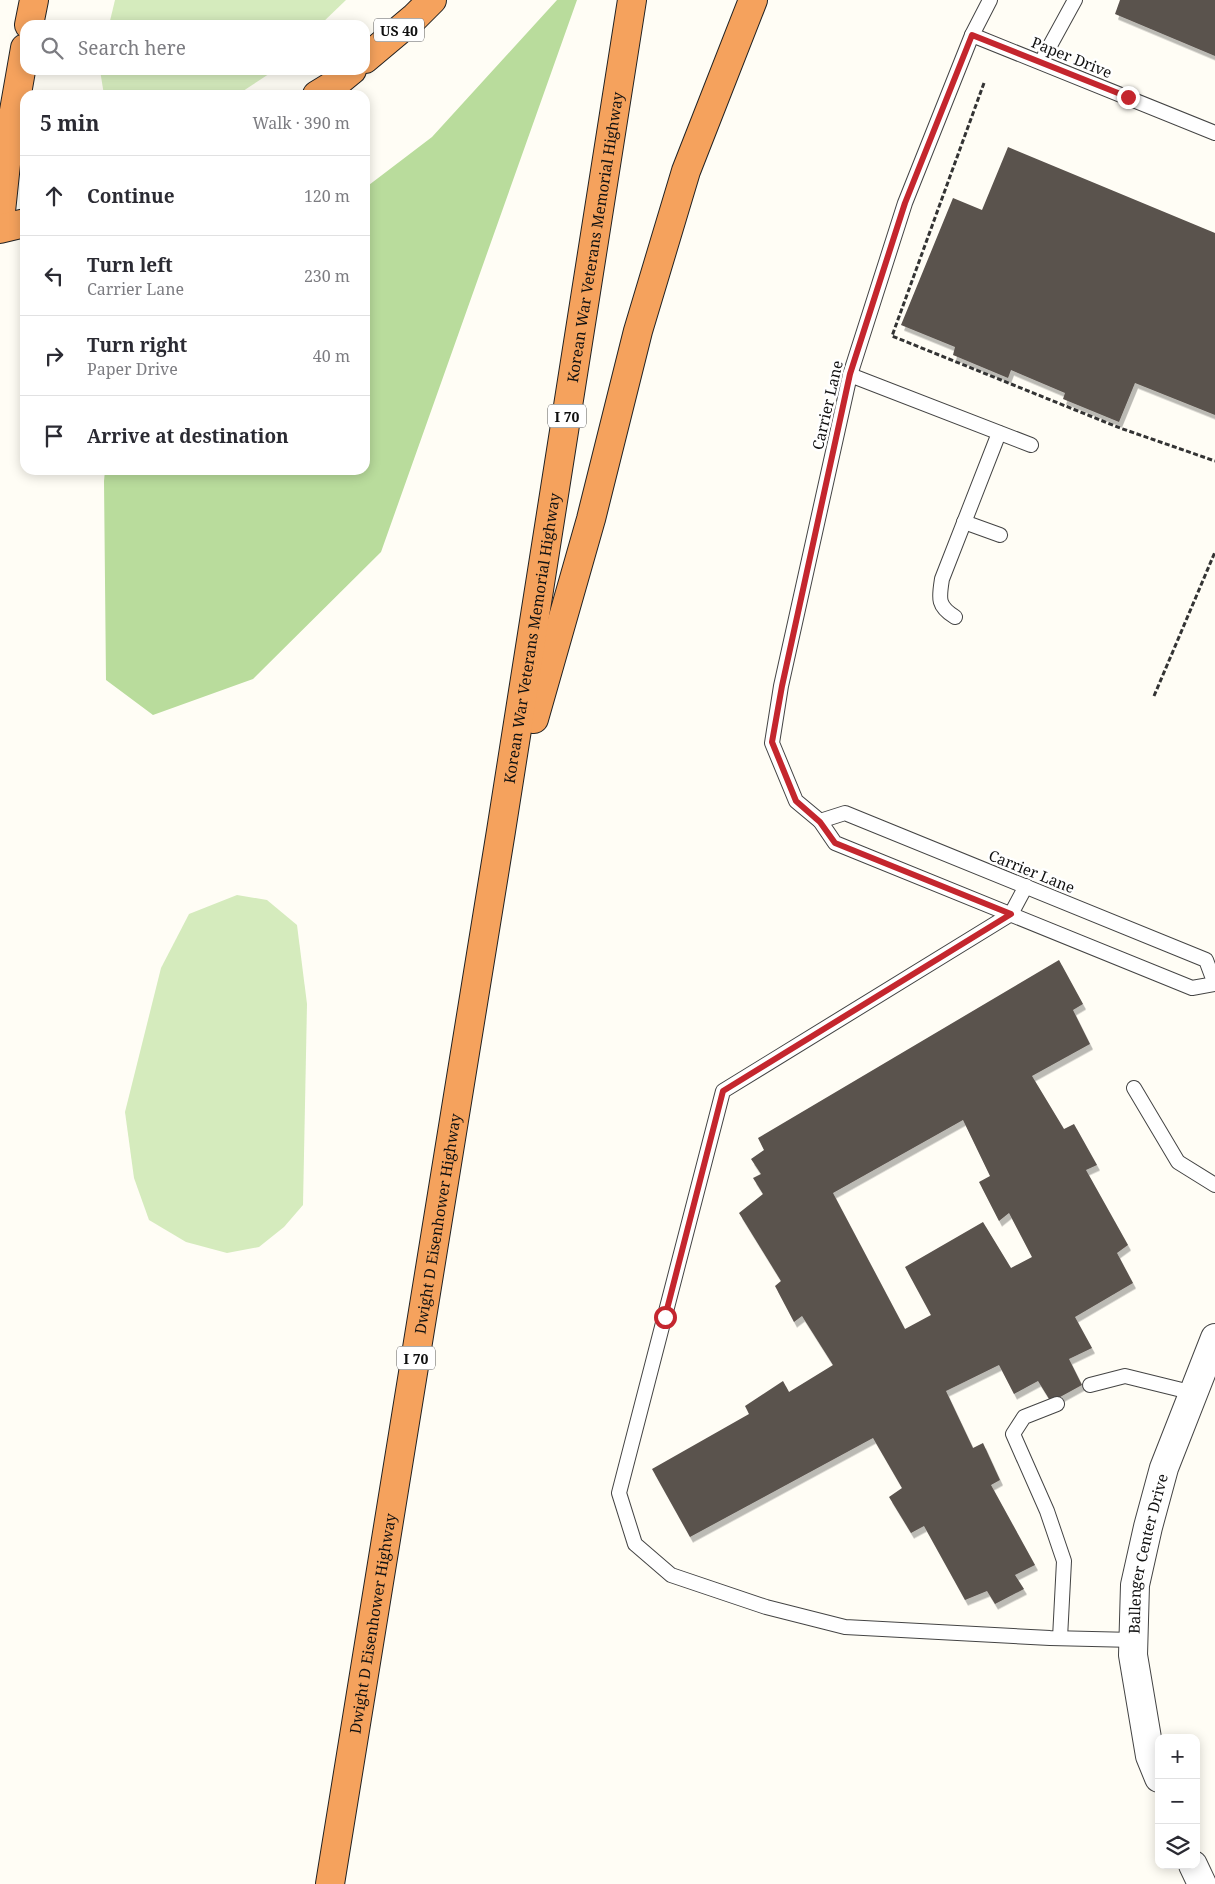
<!DOCTYPE html>
<html lang="en">
<head>
<meta charset="utf-8">
<style>
	:root { --surface:#fff; --page:#f2f2f3; --text:#2b2b33; --muted:#7c7c81; --line:#e1e1e2 }
	body { margin:0; font-family:"Noto Serif",serif; background:var(--page); color:var(--text) }
	.controls { position:absolute; right:15px; bottom:15px; display:grid; overflow:hidden; border-radius:10px; box-shadow:0 2px 12px #0003 }
	.controls button { width:45px; height:45px; display:grid; place-items:center; padding:0; border:0; border-bottom:1px solid var(--line); background:var(--surface); color:var(--text); font:25px sans-serif }
	.stop { position:absolute; width:15px; height:15px; margin:-11px; border:4px solid #c4262e; border-radius:50%; background:#fff }
	.stop.end { background:#c4262e; border-color:#fff; box-shadow:0 1px 5px #0008 }
	.list { margin:0; padding:0; list-style:none }
	h2 { display:flex; justify-content:space-between; align-items:center; height:65px; margin:0; padding:0 20px; font-size:21px }
	h2 small { font-size:16px; font-weight:400; color:var(--muted) }
	.list li { display:grid; grid-template-columns:32px 1fr auto; gap:15px; align-items:center; box-sizing:border-box; height:80px; padding:0 20px; border-top:1px solid var(--line) }
	.list b { display:block; font-size:19px; white-space:nowrap }
	.list p { margin:0; font-size:16px; white-space:nowrap; color:var(--muted) }
	.list em { font-size:16px; font-style:normal; color:var(--muted) }
	.icon { flex:none; width:28px; height:28px; fill:none; stroke:currentColor; stroke-width:2; stroke-linecap:round; stroke-linejoin:round }
	.map { position:relative; flex:none; width:1215px; height:1884px; overflow:hidden }
	.search { position:absolute; background:var(--surface); box-shadow:0 2px 12px #0003; left:20px; top:20px; width:350px; height:55px; display:flex; align-items:center; gap:12px; box-sizing:border-box; padding:0 18px; border-radius:15px; color:var(--muted); font-size:19px }
	.panel { position:absolute; background:var(--surface); box-shadow:0 2px 12px #0003; left:20px; top:90px; width:350px; height:385px; border-radius:15px }
	.map>svg:first-child { display:block }
	.green { fill:#d5ebbd }
	.forest { fill:#b9dc9c }
	.building { fill:#5a524d; fill-rule:evenodd; filter:url(#shadow) }
	.lines { fill:none; stroke-linecap:round; stroke-linejoin:round }
	.service-casing { stroke:#444; stroke-width:16 }
	.minor-casing { stroke:#444; stroke-width:30 }
	.motorway-casing { stroke:#222; stroke-width:30 }
	.path { stroke:#333; stroke-width:3; stroke-dasharray:5 2.5; stroke-linecap:butt }
	.service { stroke:#fff; stroke-width:14 }
	.minor { stroke:#fff; stroke-width:28 }
	.motorway { stroke:#f5a25d; stroke-width:28 }
	.route { stroke:#c4262e; stroke-width:6 }
	.labels { text-anchor:middle; dominant-baseline:central; stroke-width:5; stroke-linejoin:round; paint-order:stroke }
	.shield { fill:#fff; stroke:#585858; stroke-width:1 }
	.shield-label { font-size:14px; font-weight:bold; fill:#111 }
	.street-label { font-size:15px; fill:#111; stroke:#fff }
</style>
</head>
<body>
<div class="map">
<svg width="1215" height="1884" viewBox="0 0 1215 1884">
	<defs>
		<filter id="shadow"><feDropShadow dx="3" dy="5.5" stdDeviation="0" flood-color="#0004"/></filter>
	</defs>
	<rect width="100%" height="100%" fill="#fffdf5"/>
	<g class="green">
		<polygon points="115,0 346,0 320,25 109,25"/>
		<polygon points="100,70 275,70 237,95 104,95"/>
		<polygon points="237,895 267,900 297,925 307,1004 303,1205 284,1227 259,1247 227,1253 186,1242 149,1220 134,1178 125,1112 161,968 189,914"/>
	</g>
	<polygon class="forest" points="557,0 577,0 381,552 253,679 153,715 106,680 104,481 105,470 365,470 365,188 432,137"/>
	<g class="building">
		<polygon points="1120,0 1215,0 1215,56 1115,14"/>
		<polygon points="1008,147 1215,233 1215,415 1135,383 1119,422 1063,399 1065,393 1011,370 1008,378 953,355 955,347 901,325 953,198 982,210"/>
		<path d="M1059 960 1083 1004 1073 1010 1090 1044 1032 1076 1064 1129 1074 1124 1097 1165 1086 1170 1128 1245 1117 1253 1133 1283 1075 1317 1092 1348 1069 1359 1082 1385 1051 1402 1038 1381 1014 1394 999 1365 946 1391 973 1448 983 1443 1000 1480 991 1485 1035 1565 1015 1575 1024 1589 995 1604 987 1591 965 1600 924 1526 911 1533 889 1497 902 1488 873 1438 690 1537 652 1469 749 1414 745 1406 783 1381 789 1392 833 1365 802 1316 794 1322 775 1286 781 1281 739 1213 763 1194 753 1178 761 1174 751 1159 764 1150 758 1138ZM963 1120 990 1176 979 1182 999 1221 1009 1213 1032 1257 1011 1268 983 1222 905 1267 931 1315 905 1329 833 1193Z"/>
	</g>
	<g class="lines">
		<g class="service-casing">
			<g id="service">
				<polyline points="990,0 972,35 905,203 850,375 781,686 772,743 796,801 820,821 835,843 1192,988 1215,984"/>
				<polyline points="972,35 1215,133"/>
				<polyline points="1041,62 1075,0"/>
				<polyline points="850,375 1031,445"/>
				<polyline points="964,522 1000,535"/>
				<path d="M955 617C937 606 939 598 942 579L999 433"/>
				<polyline points="820,821 845,813 1206,960 1215,984"/>
				<polyline points="1026,886 1011,914 723,1091 619,1493 635,1544 671,1575 766,1607 845,1627 1050,1638 1134,1640"/>
				<polyline points="1134,1088 1178,1162 1215,1185"/>
				<polyline points="1090,1385 1125,1376 1194,1393"/>
				<polyline points="1057,1404 1024,1417 1013,1434 1047,1511 1064,1561 1060,1638"/>
			</g>
		</g>
		<g class="minor-casing">
			<g id="minor">
				<path id="s1" d="M1159 1778 1150 1756 1133 1655 1135 1585 1148 1527 1164 1468 1215 1338"/>
				<polyline points="1193,1865 1202,1884"/>
			</g>
		</g>
		<g class="motorway-casing">
			<g id="motorway">
				<polyline points="29,25 34,0"/>
				<polyline points="365,59 415,17 432,0"/>
				<polyline points="317,95 335,84 352,70"/>
				<polyline points="0,221 8,145 25,48"/>
				<polyline points="0,229 25,223"/>
				<polyline points="534,719 591,519 638,331 686,171 753,0"/>
				<path id="s2" d="M330 1884 501 831 632 0"/>
			</g>
		</g>
		<g class="path">
			<polyline points="984,83 892,336 1120,428 1215,461"/>
			<polyline points="1154,696 1215,552"/>
		</g>
		<use href="#service" class="service"/>
		<use href="#minor" class="minor"/>
		<use href="#motorway" class="motorway"/>
	</g>
	<g class="lines">
		<polyline class="route" points="665,1317 723,1091 1011,914 835,843 820,822 796,801 772,742 782,686 850,374 905,203 972,35 1128,97"/>
	</g>
	<g class="labels">
		<g class="shield">
			<rect x="374" y="18.5" width="50" height="23" rx="4"/>
			<rect x="548" y="404.5" width="38" height="23" rx="4"/>
			<rect x="397" y="1346.5" width="38" height="23" rx="4"/>
		</g>
		<g class="shield-label">
			<text x="399" y="30">US 40</text>
			<text x="567" y="416">I 70</text>
			<text x="416" y="1358">I 70</text>
		</g>
		<g class="street-label">
			<text transform="translate(1072 57) rotate(22)">Paper Drive</text>
			<text stroke="none"><textPath href="#s2" startOffset="1668">Korean War Veterans Memorial Highway</textPath></text>
			<text transform="translate(827 405) rotate(-77)">Carrier Lane</text>
			<text stroke="none"><textPath href="#s2" startOffset="1262">Korean War Veterans Memorial Highway</textPath></text>
			<text transform="translate(1032 871) rotate(22)">Carrier Lane</text>
			<text stroke="none"><textPath href="#s2" startOffset="669">Dwight D Eisenhower Highway</textPath></text>
			<text stroke="none"><textPath href="#s1" startOffset="229">Ballenger Center Drive</textPath></text>
			<text stroke="none"><textPath href="#s2" startOffset="264">Dwight D Eisenhower Highway</textPath></text>
		</g>
	</g>
</svg>
<div class="controls">
<button>+</button>
<button>−</button>
<button><svg class="icon" aria-label="layers" viewBox="0 0 24 24"><path d="M12 4l9 5-9 5-9-5zM3 14l9 5 9-5"/></svg></button>
</div>
<div class="stop" style="left:665px;top:1317px"></div>
<div class="stop end" style="left:1128px;top:97px"></div>
<div class="search"><svg class="icon" aria-label="search" viewBox="0 0 24 24"><circle cx="10" cy="10" r="6"/><path d="M15 15l6 6"/></svg>Search here</div>
<section class="panel">
<h2>5 min<small>Walk · 390 m</small></h2>
<ul class="list">
<li><svg class="icon" aria-label="ahead" viewBox="0 0 24 24"><path d="M12 20V5M6 11l6-6 6 6"/></svg><div><b>Continue</b></div><em>120 m</em></li>
<li><svg class="icon" aria-label="left" viewBox="0 0 24 24"><path d="M17 20v-9H6M10 6l-5 5 5 5"/></svg><div><b>Turn left</b><p>Carrier Lane</p></div><em>230 m</em></li>
<li><svg class="icon" aria-label="right" viewBox="0 0 24 24"><path d="M7 20v-9h11M14 6l5 5-5 5"/></svg><div><b>Turn right</b><p>Paper Drive</p></div><em>40 m</em></li>
<li><svg class="icon" aria-label="arrive" viewBox="0 0 24 24"><path d="M6 21V4h12l-3 4 3 4H6"/></svg><div><b>Arrive at destination</b></div></li>
</ul>
</section>
</div>
</body>
</html>
